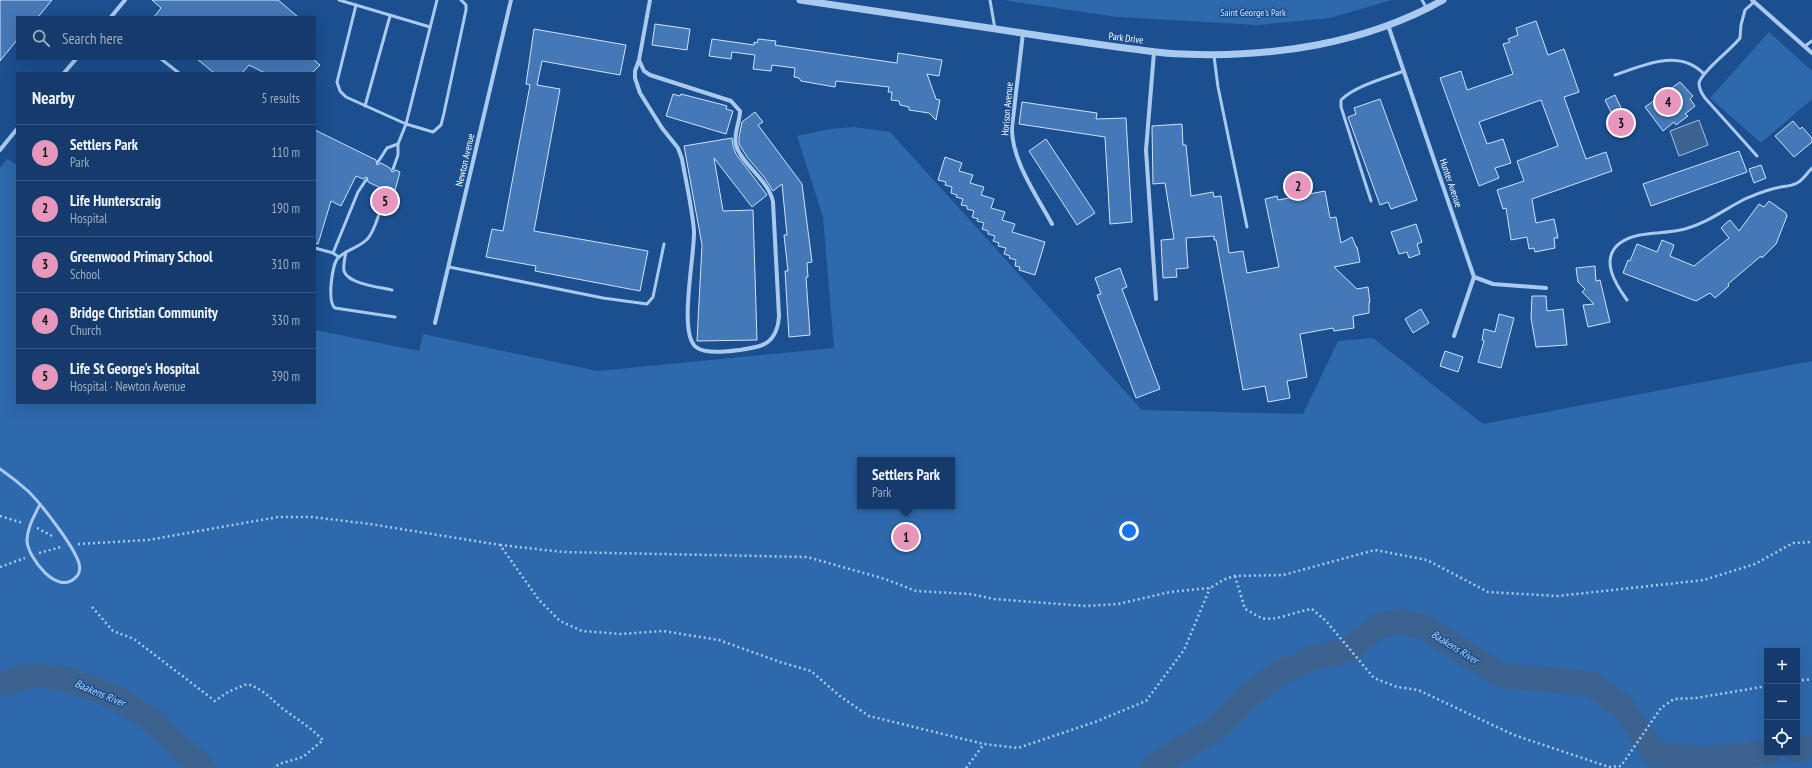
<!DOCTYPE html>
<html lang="en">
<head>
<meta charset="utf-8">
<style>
	:root { --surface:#143b6b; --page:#1d4271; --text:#f1f3f6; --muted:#9dadc1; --line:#33557e; --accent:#e797bd }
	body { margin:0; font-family:"PT Sans Narrow",sans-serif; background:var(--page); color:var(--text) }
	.controls { position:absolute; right:12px; bottom:12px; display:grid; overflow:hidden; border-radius:0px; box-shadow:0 4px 16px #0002 }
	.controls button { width:36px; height:36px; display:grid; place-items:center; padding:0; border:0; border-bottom:1px solid var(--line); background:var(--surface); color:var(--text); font:20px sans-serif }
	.you { position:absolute; left:1129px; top:531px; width:14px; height:14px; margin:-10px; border:3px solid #fff; border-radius:50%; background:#1a73e8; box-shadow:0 0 0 6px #1a73e833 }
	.badge { display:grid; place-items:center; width:26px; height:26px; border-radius:50%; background:var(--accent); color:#111; font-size:13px; font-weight:700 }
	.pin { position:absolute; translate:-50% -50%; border:2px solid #fff; box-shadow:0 1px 4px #0006 }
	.popup { position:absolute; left:857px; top:457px; width:98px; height:52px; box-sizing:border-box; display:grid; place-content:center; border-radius:0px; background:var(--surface); filter:drop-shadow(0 1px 3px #0005); font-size:13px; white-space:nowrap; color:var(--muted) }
	.popup b { font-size:15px; color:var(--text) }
	.popup::after { content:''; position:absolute; left:50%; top:100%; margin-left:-8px; border:8px solid transparent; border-top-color:var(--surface) }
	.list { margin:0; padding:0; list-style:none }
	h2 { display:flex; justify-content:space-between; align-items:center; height:52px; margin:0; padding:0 16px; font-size:17px }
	h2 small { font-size:13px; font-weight:400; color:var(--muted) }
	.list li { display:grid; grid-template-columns:26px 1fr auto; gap:12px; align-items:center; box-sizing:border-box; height:56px; padding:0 16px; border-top:1px solid var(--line) }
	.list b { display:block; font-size:15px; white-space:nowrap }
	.list p { margin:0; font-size:13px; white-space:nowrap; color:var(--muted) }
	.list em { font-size:13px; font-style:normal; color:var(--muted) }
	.icon { flex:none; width:22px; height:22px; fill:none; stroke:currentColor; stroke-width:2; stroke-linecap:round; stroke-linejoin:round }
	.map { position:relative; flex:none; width:1812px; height:768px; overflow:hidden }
	.search { position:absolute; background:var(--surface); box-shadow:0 4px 16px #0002; left:16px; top:16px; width:300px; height:44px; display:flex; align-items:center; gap:10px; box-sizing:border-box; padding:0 14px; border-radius:0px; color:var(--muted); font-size:15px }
	.panel { position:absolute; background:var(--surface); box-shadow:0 4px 16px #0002; left:16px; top:72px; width:300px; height:332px; border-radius:0px }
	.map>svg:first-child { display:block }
	.green { fill:#2e69ad; fill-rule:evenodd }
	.water { fill:#3c6290; stroke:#9cc4f0 }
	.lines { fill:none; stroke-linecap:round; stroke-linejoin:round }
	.river { stroke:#3c6290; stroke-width:25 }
	.building { fill:#4478b7; stroke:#cfe3fa }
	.path { stroke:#a9c9ee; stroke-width:2.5; stroke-dasharray:2 3; stroke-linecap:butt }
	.service { stroke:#a9c9ee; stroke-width:3 }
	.minor { stroke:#a9c9ee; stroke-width:4 }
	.tertiary { stroke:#a9c9ee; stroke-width:7 }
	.labels { text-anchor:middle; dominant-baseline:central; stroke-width:3; stroke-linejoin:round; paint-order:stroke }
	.park-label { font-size:10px; fill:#cfe3fa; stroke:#1b4f8f }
	.street-label { font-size:10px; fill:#fff; stroke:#1b4f8f }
	.water-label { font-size:11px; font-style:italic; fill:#b5d3f5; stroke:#1b4f8f }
</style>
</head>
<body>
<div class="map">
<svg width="1812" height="768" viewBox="0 0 1812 768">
	<rect width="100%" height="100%" fill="#1b4f8f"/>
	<g class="green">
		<polygon points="1003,0 1392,0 1330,18 1258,25 1117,17"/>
		<polygon points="1769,32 1812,71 1812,99 1761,143 1710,98"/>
		<path d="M854 127 890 132 1142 410 1303 414 1338 341 1373 338 1483 424 1812 361V768H0V168L7 159 17 165V403H315V330L419 351 423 334 598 371 834 348 823 217 797 136 830 129ZM860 460H952V506H860ZM1767 651H1797V753H1767Z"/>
	</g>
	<polygon class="water" points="1699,120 1708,145 1679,156 1670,131"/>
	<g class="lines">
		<g class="river">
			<polyline points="0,684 35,675 70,680 114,697 144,714 203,768"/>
			<polyline points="1797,749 1812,747"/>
			<polyline points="1152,768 1168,757 1214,730 1250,695 1280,672 1320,656 1349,650 1379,626 1400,621 1426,628 1502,676 1590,683 1624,708 1654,754 1703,759 1767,753"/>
		</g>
	</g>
	<g class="building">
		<polygon points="0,0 52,0 38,17 17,17 17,40 0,61"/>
		<polygon points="152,0 278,0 298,17 154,17 161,8"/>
		<polygon points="1536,21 1548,55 1564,49 1579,92 1564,97 1586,159 1606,152 1612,171 1532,199 1536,223 1554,219 1558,238 1554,238 1555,248 1535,252 1534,248 1529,249 1527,237 1511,240 1506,208 1503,209 1497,190 1524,181 1517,161 1558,146 1541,100 1479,122 1487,144 1503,139 1511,163 1495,168 1499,178 1479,186 1440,78 1461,71 1467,90 1513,74 1503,44 1510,42 1508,39 1518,35 1516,28"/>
		<polygon points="655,24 690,29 687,50 652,45"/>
		<polygon points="534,29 626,45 620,75 542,61 537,85 560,89 534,231 648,251 640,291 535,271 536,266 486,257 492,229 503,231 530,85 526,84"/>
		<polygon points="712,39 754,45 754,42 757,43 758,39 776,41 775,45 781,46 897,63 898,53 942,60 939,76 927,74 936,99 940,100 936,120 929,113 909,110 909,107 900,105 899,101 891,100 892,92 888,92 889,87 836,81 835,87 801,81 799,78 794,77 795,68 772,65 771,71 753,69 755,55 732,52 731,59 709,56"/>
		<polygon points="197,59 313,59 320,65 312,73 265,73 249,65 242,73 214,73"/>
		<polygon points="1680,82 1693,96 1690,99 1695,106 1685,114 1688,116 1676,125 1674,122 1663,131 1645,107"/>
		<polygon points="673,94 680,96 681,94 720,104 727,106 726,109 733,111 726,134 666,116"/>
		<polygon points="1615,95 1623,112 1613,116 1605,100"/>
		<polygon points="1380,99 1417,200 1391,209 1388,202 1380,205 1348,117 1356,114 1354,108"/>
		<polygon points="1022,102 1097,113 1096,119 1126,118 1132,222 1110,224 1105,137 1019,124"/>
		<polygon points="755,112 763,122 758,125 802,184 812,262 807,263 808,277 806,277 810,335 789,337 785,271 788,271 784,235 787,235 782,184 773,191 764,177 747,157 739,144 739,137 742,122"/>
		<polygon points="1793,121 1800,129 1802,127 1812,138 1812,142 1794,157 1775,136"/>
		<polygon points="1182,124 1183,145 1186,145 1191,196 1213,192 1214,197 1221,196 1229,253 1243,251 1247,273 1279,267 1265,199 1277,196 1278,200 1325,191 1330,218 1336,217 1341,243 1352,237 1356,247 1357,247 1360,262 1334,267 1357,289 1368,287 1370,302 1369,302 1369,313 1353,316 1354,328 1334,331 1333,328 1300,334 1307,377 1287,381 1290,398 1268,402 1265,386 1243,390 1216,240 1214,240 1214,236 1186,238 1188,268 1176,269 1177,277 1163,278 1161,240 1174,239 1165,183 1153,184 1152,126"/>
		<polygon points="315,130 376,160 377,165 381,163 390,168 392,172 396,170 400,172 394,194 389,192 387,187 383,189 368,182 367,177 363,179 356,176 341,206 331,201 318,244 315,243"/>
		<polygon points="732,138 733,146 736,154 767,195 752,207 714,158 723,211 753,210 757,340 697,341 702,245 684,146"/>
		<polygon points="1046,139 1095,213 1077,225 1029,151"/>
		<polygon points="1739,151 1747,172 1651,206 1643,184"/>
		<polygon points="945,157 962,163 959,171 973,175 970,183 984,187 981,195 994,199 991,208 1005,212 1002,220 1015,224 1012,232 1045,242 1035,275 1019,270 1020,267 1015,266 1016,260 1009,258 1010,256 1004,254 1006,248 998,246 999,243 993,241 995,236 988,234 988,231 982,229 984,223 977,221 978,219 972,217 974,211 967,209 967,206 961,205 963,199 956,197 957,195 951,193 952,187 945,185 946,182 938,180"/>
		<polygon points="1761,165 1766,178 1754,183 1749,169"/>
		<polygon points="1769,201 1786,213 1787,216 1776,244 1762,258 1761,256 1728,284 1729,286 1715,298 1710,293 1696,301 1623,273 1628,260 1630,261 1637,244 1657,252 1662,240 1674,245 1670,256 1694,266 1729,238 1721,228 1725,224 1730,220 1739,231 1759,204 1764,207"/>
		<polygon points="1416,224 1422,242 1417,244 1420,254 1409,258 1407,252 1399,254 1391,232"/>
		<polygon points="1595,266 1596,281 1600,280 1610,322 1588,327 1583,305 1594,304 1582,292 1585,289 1578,282 1576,268"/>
		<polygon points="1120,268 1127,287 1122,289 1160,389 1136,398 1097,295 1101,294 1095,278"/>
		<polygon points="1532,296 1546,296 1547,311 1563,309 1567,345 1536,347 1531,318"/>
		<polygon points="1421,309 1429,323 1413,333 1405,319"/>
		<polygon points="1499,314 1514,318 1501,368 1478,362 1484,341 1482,340 1484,329 1495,332"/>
		<polygon points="1445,351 1463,357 1458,372 1440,366"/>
	</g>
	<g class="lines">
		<g class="path">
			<polyline points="0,516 23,523"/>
			<polyline points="37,528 54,537"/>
			<polyline points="78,544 148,540 278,517 312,517 370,524 500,545 539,600 560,621 582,631 621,634 663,631 719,640 780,662 811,671 841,697 869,716 984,744 1018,748 1095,722 1146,701 1184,650 1210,588"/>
			<polyline points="500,545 563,552 807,557 885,579 916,591 970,594 994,599 1086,606 1118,604 1170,592 1210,588 1223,580 1234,576 1283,575 1375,550 1427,560 1488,592 1558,596 1704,580 1755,564 1793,543 1812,542"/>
			<polyline points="39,553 61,547"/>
			<polyline points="0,567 25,558"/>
			<path d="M1235 576 1245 609C1251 612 1257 616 1262 618 1274 622 1300 610 1312 609L1326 621 1374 678 1397 687 1418 690 1514 735 1609 767 1621 766 1661 708 1674 699 1696 698 1767 686"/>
			<path d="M92 607 113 631 134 639 215 701 228 692 247 684C262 688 271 699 283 709 297 719 311 728 323 740L303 757 279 764 274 768"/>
			<polyline points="1797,681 1812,679"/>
			<polyline points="966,768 984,744"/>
		</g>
		<g class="service">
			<polyline points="339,0 430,27"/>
			<polyline points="990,0 995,29"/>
			<polyline points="1422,0 1426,7"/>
			<path d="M1754 2 1745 10 1741 25 1740 38C1732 49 1701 72 1699 83 1699 89 1702 94 1705 98L1757 156"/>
			<polyline points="356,5 337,82 340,91 346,97 406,124 433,132 441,125 444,113 466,10 466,5 461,0"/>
			<polyline points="1805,46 1812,41"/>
			<polyline points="1214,56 1218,87 1247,227"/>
			<polyline points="161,59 179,73"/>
			<path d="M1615 75C1644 65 1679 48 1704 74"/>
			<polyline points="365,106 390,16"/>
			<polyline points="378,162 387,148 398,144"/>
			<polyline points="393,169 398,155 398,144 406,124 437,0"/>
			<path d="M386 190C381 206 378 224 369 237 362 247 347 249 338 258 332 264 327 302 335 308L395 317"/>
			<path d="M1371 201 1341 107V100C1355 86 1385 78 1404 71"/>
			<polyline points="315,248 333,253 339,257"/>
			<path d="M346 252C345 257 343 265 344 271 348 284 379 287 392 290"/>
			<polyline points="333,253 358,192 366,180"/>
			<polyline points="449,267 603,298 647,304 653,297 664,244"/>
			<path d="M1627 300C1616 285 1599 259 1620 243 1638 230 1664 235 1685 229 1708 223 1726 208 1747 198 1757 194 1766 190 1776 188 1783 186 1790 187 1797 183 1803 180 1807 173 1812 168"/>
			<path d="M0 469C10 476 19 483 28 491 42 505 73 545 79 563 80 568 80 574 76 577 58 597 28 558 27 541 27 527 35 515 40 504"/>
		</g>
		<g class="minor">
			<polyline points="1752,0 1812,53"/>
			<polyline points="111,17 125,0"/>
			<polyline points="1388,25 1474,277 1493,284 1546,288"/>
			<path d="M1023 33 1012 127C1011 160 1037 196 1052 224"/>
			<polyline points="1154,52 1146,150 1156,299"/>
			<path d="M639 60 644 71 650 75 731 101 740 111C740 123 733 133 736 145 742 165 769 180 773 202L779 316C778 332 772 344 756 347 742 350 707 356 696 347 678 334 695 254 694 231 692 207 686 182 682 159L678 148 662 128 640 93 635 78V71L639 60 650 0"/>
			<polyline points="64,73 76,59"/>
			<polyline points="0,150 17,129"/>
			<polyline points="435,323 511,0"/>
			<polyline points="1454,336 1474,277"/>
		</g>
		<path class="tertiary" d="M800 0C865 10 931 19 996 29 1041 36 1087 43 1133 49 1149 51 1166 54 1182 54 1271 58 1365 44 1443 0"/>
	</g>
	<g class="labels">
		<g class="park-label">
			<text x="1253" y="12">Saint George's Park</text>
		</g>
		<g class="street-label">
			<text transform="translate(1126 38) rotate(7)">Park Drive</text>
			<text transform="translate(1007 109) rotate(-85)">Horison Avenue</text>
			<text transform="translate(465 160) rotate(-77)">Newton Avenue</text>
			<text transform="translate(1451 183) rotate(71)">Hunter Avenue</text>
		</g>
		<g class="water-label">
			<text transform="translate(1455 647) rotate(32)">Baakens River</text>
			<text transform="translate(100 693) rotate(23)">Baakens River</text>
		</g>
	</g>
</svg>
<div class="controls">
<button>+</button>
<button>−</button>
<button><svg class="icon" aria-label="locate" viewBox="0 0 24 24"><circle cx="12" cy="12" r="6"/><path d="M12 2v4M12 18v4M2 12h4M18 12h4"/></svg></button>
</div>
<div class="you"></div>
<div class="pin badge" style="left:906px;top:537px">1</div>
<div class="popup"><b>Settlers Park</b>Park</div>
<div class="pin badge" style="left:1298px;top:186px">2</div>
<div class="pin badge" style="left:1621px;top:123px">3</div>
<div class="pin badge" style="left:1668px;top:102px">4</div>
<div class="pin badge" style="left:385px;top:201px">5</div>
<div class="search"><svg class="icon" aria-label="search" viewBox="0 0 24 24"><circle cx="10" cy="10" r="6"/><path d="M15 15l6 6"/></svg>Search here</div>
<section class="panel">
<h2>Nearby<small>5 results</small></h2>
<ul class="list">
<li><span class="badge">1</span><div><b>Settlers Park</b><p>Park</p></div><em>110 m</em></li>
<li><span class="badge">2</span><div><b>Life Hunterscraig</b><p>Hospital</p></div><em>190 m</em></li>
<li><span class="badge">3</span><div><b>Greenwood Primary School</b><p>School</p></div><em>310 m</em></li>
<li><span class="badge">4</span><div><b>Bridge Christian Community</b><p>Church</p></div><em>330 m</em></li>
<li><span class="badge">5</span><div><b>Life St George's Hospital</b><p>Hospital · Newton Avenue</p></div><em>390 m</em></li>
</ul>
</section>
</div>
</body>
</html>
